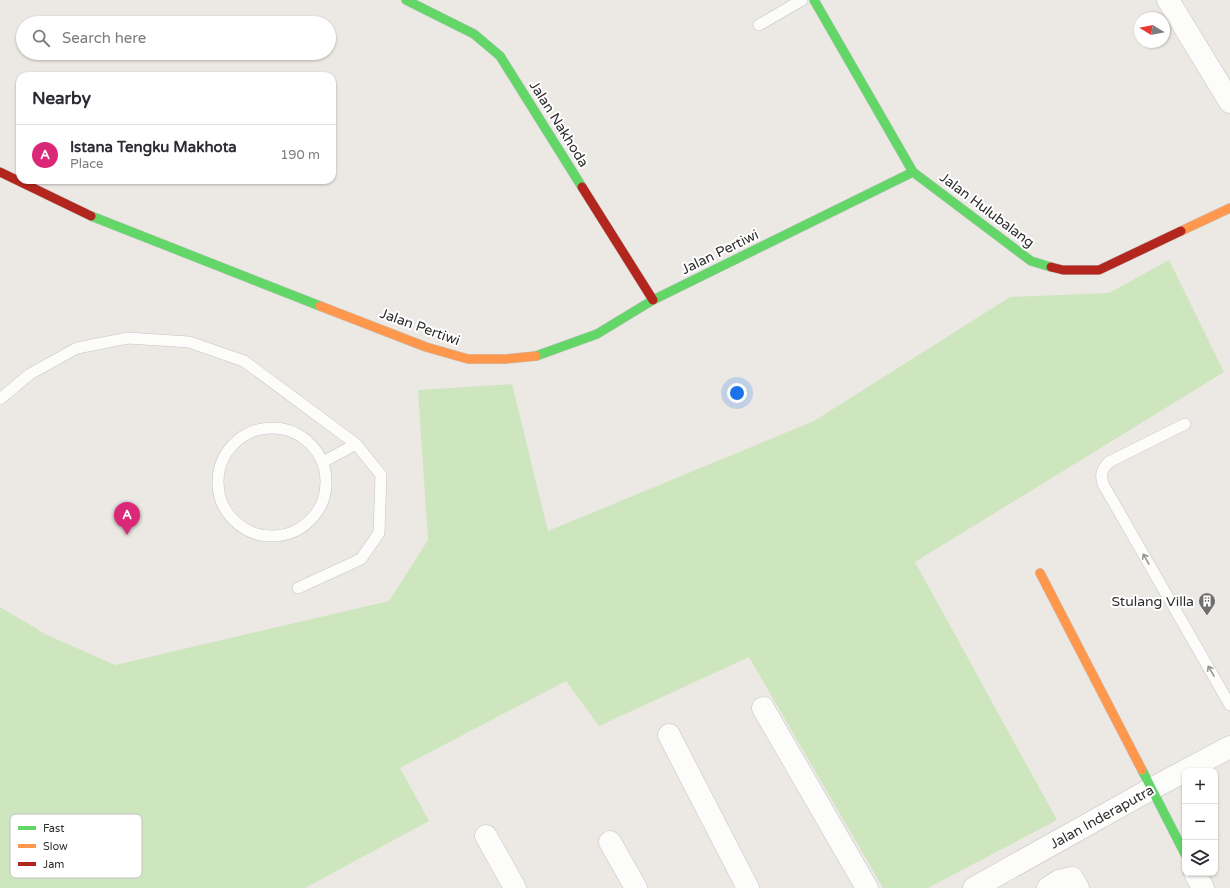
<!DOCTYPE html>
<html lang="en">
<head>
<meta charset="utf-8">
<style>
	:root { --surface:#fff; --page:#f7f7f7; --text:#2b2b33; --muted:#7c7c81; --line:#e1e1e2; --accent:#db2777 }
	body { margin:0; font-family:"Varela Round",sans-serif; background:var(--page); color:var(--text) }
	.controls { position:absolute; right:12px; bottom:12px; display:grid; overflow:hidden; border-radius:8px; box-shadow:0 1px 3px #0004 }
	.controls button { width:36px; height:36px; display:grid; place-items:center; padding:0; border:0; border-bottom:1px solid var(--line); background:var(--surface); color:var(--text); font:20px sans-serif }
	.compass { position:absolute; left:1134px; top:12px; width:36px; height:36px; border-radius:50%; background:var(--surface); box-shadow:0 1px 3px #0004; rotate:280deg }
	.you { position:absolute; left:737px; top:393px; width:14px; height:14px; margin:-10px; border:3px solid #fff; border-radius:50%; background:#1a73e8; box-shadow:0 0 0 6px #1a73e833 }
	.badge { display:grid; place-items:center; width:26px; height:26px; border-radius:50%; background:var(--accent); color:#fff; font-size:13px; font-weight:700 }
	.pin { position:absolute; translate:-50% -33px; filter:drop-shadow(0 1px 2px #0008) }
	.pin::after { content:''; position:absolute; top:21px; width:14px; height:12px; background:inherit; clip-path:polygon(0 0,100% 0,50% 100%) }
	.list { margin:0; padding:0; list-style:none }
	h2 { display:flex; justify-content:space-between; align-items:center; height:52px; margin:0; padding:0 16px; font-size:17px }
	h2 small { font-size:13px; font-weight:400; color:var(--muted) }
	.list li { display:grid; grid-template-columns:26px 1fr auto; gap:12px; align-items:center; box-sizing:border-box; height:60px; padding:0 16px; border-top:1px solid var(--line) }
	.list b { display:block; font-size:15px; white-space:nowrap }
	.list p { margin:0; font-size:13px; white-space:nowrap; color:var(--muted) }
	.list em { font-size:13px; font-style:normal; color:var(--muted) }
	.icon { flex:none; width:22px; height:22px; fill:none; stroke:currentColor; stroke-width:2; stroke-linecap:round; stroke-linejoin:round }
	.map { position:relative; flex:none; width:1230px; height:888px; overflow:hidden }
	.search { position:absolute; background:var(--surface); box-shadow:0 1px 3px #0004; left:16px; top:16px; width:320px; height:44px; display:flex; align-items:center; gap:10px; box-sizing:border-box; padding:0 14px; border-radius:22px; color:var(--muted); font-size:15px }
	.panel { position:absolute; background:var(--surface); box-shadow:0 1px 3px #0004; left:16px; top:72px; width:320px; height:112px; border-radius:12px }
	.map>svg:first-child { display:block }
	.green { fill:#cee6be }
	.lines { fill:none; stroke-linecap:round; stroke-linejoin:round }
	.lane-casing { stroke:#c5c4c5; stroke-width:12 }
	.street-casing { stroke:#c5c4c5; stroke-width:23 }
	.fast-casing { stroke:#c5c4c5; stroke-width:10 }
	.slow-casing { stroke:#c5c4c5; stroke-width:10 }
	.jam-casing { stroke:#c5c4c5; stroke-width:10 }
	.lane { stroke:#fcfcfb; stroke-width:11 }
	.street { stroke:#fcfcfb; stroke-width:22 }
	.fast { stroke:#63d668; stroke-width:9 }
	.slow { stroke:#ff974d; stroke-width:9 }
	.jam { stroke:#b3261e; stroke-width:9 }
	.oneway { stroke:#959594 }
	.labels { text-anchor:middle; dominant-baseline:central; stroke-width:4; stroke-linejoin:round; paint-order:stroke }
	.street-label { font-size:14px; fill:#2e2e2e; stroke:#fff }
	.poi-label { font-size:14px; fill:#2e2e2e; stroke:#fff; text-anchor:end }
	.key { fill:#fff; stroke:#c0c0c0; stroke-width:1 }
	.key-label { font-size:11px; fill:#2e2e2e }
</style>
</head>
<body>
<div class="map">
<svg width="1230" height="888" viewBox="0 0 1230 888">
	<rect width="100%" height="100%" fill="#ece8e4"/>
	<polygon class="green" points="1169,260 1224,372 915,562 1057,820 928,888 883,888 749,657 599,726 566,681 400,768 429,821 305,888 0,888 0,607 47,635 115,665 389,601 428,540 418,390 512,384 548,531 814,421 1010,297 1109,293"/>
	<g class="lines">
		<g class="lane-casing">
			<g id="lane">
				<polyline points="759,25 802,0"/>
				<polyline points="0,399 30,374 77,348 128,338 189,342 244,361 356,444 381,475 379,533 361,559 298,588"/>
				<path d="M1185 424 1109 462C1102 469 1100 474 1103 484L1230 705"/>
				<circle cx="272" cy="482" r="54"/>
				<polyline points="323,462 356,444"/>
			</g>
		</g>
		<g class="street-casing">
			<g id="street">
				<polyline points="1168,0 1230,102"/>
				<polyline points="763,708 867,888"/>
				<polyline points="669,735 748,888"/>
				<polyline points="486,836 515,888"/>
				<polyline points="610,842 636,888"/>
				<polyline points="1195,873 1203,888"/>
				<polyline points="974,888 1151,789 1230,747"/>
				<polyline points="1048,888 1059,881 1072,878 1078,888"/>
			</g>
		</g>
		<g class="fast-casing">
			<g id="fast">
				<polyline points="406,0 474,34 500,56 582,187"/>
				<polyline points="814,0 913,172 1031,261 1051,267"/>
				<polyline points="91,216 320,306"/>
				<polyline points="536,356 597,334 653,300 913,172"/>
				<polyline points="1142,770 1185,854"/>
			</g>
		</g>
		<g class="slow-casing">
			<g id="slow">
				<polyline points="1181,231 1230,208"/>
				<polyline points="320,306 426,347 468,359 506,359 536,356"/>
				<polyline points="1040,573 1142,770"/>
			</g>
		</g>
		<g class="jam-casing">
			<g id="jam">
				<polyline points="0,172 91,216"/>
				<polyline points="582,187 653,300"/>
				<polyline points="1051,267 1063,270 1099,270 1181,231"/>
			</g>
		</g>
		<use href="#lane" class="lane"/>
		<use href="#street" class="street"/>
		<use href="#fast" class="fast"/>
		<use href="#slow" class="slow"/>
		<use href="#jam" class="jam"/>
	</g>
	<defs><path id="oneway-shaft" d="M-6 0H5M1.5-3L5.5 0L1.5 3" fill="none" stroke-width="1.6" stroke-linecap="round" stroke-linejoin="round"/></defs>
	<g class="oneway">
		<use href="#oneway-shaft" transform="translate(1146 559) rotate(-120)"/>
		<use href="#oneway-shaft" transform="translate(1211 671) rotate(-120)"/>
	</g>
	<defs>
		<g id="building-pin" transform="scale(0.9)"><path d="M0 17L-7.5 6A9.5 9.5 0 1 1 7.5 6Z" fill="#706f6e" stroke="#fff"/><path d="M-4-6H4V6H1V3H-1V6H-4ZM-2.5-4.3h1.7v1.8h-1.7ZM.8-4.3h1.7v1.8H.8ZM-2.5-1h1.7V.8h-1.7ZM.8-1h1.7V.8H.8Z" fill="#fff"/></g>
	</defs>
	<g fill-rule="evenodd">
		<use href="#building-pin" x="1207" y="601"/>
	</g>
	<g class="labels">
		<g class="street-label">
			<text transform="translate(559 124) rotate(58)">Jalan Nakhoda</text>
			<text transform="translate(987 210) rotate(37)">Jalan Hulubalang</text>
			<text transform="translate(720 252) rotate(-26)">Jalan Pertiwi</text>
			<text transform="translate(420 327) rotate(20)">Jalan Pertiwi</text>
			<text transform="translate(1102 817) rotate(-29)">Jalan Inderaputra</text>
		</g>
		<g class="poi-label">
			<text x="1194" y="601">Stulang Villa</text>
		</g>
	</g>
	<rect x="10" y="814" width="132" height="64" rx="6" class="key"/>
	<rect x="18" y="826" width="18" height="4" fill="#63d668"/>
	<rect x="18" y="844" width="18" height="4" fill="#ff974d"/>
	<rect x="18" y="862" width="18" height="4" fill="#b3261e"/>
	<g class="key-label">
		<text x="43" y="832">Fast</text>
		<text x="43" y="850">Slow</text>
		<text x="43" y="868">Jam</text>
	</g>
</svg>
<div class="controls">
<button>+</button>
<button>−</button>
<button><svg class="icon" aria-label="layers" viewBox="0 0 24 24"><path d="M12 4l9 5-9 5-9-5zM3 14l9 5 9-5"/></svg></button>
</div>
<svg class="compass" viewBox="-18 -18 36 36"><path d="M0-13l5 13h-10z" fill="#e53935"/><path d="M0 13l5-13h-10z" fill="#7c7c81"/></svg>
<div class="you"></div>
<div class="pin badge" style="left:127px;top:535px">A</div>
<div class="search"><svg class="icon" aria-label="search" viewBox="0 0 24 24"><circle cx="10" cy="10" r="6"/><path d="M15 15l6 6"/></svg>Search here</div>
<section class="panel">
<h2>Nearby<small></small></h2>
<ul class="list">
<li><span class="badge">A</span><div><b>Istana Tengku Makhota</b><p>Place</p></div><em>190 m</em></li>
</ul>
</section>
</div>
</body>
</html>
